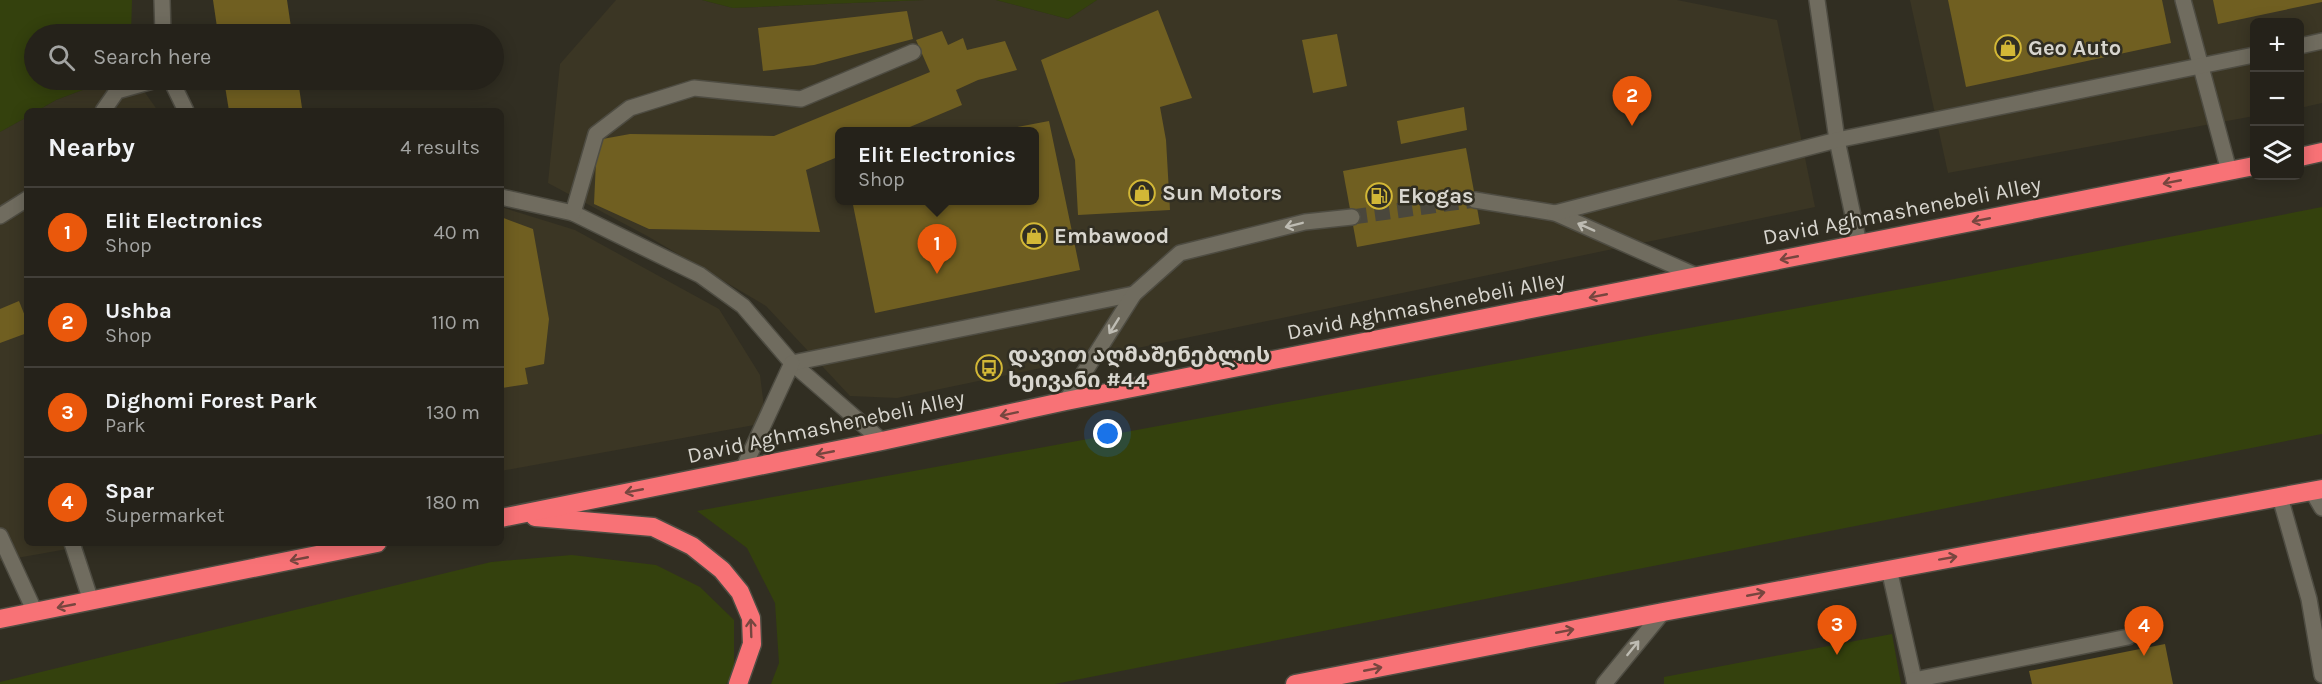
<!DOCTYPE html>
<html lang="en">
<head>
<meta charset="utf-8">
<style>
	:root { --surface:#25221a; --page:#312f27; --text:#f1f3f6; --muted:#a3a4a2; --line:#423f39; --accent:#ea580c }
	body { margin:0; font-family:Karla,"Noto Sans Georgian",sans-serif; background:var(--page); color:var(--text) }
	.controls { position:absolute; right:18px; top:18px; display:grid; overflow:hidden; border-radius:9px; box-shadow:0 3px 15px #0003 }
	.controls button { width:54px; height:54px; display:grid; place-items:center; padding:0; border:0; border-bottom:2px solid var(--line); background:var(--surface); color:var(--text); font:30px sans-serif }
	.you { position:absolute; left:1108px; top:434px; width:21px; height:21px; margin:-15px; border:4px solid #fff; border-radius:50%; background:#1a73e8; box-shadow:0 0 0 9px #1a73e833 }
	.badge { display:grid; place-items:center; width:39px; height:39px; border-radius:50%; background:var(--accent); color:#fff; font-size:20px; font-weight:700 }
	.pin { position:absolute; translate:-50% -50px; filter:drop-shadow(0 2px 3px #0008) }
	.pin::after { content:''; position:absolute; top:32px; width:21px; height:18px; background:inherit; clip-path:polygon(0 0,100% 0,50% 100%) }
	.popup { position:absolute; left:835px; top:127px; width:204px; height:78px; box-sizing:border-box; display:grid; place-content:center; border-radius:9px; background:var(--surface); filter:drop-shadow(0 2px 4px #0005); font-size:20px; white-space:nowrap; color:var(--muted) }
	.popup b { font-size:22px; color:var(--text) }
	.popup::after { content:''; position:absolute; left:50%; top:100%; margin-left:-12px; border:12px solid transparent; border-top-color:var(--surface) }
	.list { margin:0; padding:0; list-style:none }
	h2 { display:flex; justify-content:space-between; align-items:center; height:78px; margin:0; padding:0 24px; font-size:26px }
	h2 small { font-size:20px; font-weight:400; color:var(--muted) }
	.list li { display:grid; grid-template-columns:39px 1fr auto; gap:18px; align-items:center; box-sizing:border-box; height:90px; padding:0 24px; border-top:2px solid var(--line) }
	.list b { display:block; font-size:22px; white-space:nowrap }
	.list p { margin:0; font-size:20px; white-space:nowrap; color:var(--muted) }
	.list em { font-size:20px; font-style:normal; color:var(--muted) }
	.icon { flex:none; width:33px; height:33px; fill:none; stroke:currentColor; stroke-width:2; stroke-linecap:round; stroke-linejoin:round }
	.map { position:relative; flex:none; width:2322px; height:684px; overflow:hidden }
	.search { position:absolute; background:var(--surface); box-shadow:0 3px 15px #0003; left:24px; top:24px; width:480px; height:66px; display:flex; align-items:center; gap:15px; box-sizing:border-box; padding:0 21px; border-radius:33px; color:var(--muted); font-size:22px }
	.panel { position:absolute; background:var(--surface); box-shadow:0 3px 15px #0003; left:24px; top:108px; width:480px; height:438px; border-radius:9px }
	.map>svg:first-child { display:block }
	.built { fill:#3b3624; fill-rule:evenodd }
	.green { fill:#34410d }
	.building { fill:#705f21 }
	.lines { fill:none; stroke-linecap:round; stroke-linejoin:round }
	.minor-tunnel { stroke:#4a473c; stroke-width:15; stroke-dasharray:15 8; stroke-linecap:butt }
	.minor-casing { stroke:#4e4c42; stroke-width:18 }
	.highway-casing { stroke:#4e4c42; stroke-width:21 }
	.minor { stroke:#706c5f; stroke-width:15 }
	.highway { stroke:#f87276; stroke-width:18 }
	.oneway { stroke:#77463f }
	.oneway2 { stroke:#bebcb3 }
	.labels { text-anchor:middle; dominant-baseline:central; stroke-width:5; stroke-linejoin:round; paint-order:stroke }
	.poi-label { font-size:22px; font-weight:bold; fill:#d8d6cf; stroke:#312e22; text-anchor:start }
	.street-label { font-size:22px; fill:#d8d6cf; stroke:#312e22 }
</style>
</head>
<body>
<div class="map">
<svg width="2322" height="684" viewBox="0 0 2322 684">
	<rect width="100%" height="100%" fill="#312e22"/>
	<g class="built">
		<path d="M616 0H702L733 8 924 0H996L1068 19 1097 0H1677L1777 20 1815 207 897 398 850 396 766 306 649 237 548 183 560 64ZM840 132H1034V200H840Z"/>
		<polygon points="1910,0 2322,0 2322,103 2300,108 2300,22 2254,22 2254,116 1948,173"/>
		<polygon points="109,80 136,80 158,111 37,111 56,100"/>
		<polygon points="27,117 27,543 101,543 0,561 0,132"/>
		<polygon points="501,207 575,230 719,309 760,375 766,423 501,471"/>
	</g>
	<g class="green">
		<polygon points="0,0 132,0 131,34 34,34 34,80 109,80 56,100 37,111 27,111 27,117 0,132"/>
		<polygon points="702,0 924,0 733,8"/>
		<polygon points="996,0 1097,0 1068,19"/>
		<polygon points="2322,207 2322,434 1055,684 771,684 779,663 775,603 747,548 697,511 1939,282"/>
		<polygon points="572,555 656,565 700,587 734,620 734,674 726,684 0,684 0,682 491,562"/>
		<polygon points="1892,634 1901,684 1664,684 1664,677"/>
	</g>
	<g class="building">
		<polygon points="213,0 287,0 292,34 218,34"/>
		<polygon points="1948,0 2162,0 2171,43 1966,87"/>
		<polygon points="2213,0 2322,0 2322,2 2218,24"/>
		<polygon points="1158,10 1192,98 1160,107 1166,140 1170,210 1078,215 1075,160 1041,60"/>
		<polygon points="907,11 913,39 814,65 763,71 758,28"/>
		<polygon points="942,31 948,45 963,38 967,50 1005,41 1017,70 978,80 956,90 962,105 898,132 840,132 840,156 806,170 820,232 649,229 594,204 597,140 630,134 774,136 930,72 916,40"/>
		<polygon points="1337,34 1347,86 1313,93 1302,40"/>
		<polygon points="224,80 298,80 302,108 281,111 229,111"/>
		<polygon points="1464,107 1467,130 1401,144 1397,121"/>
		<polygon points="1049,121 1080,270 875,313 852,200 1034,200 1034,132 1001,130"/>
		<polygon points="1466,148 1480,224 1357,247 1343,171"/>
		<polygon points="501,217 533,229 549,319 544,364 525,368 528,384 502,388"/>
		<polygon points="19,301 27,321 27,333 0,343 0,309"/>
		<polygon points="2165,644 2173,684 2032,684 2029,671"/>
	</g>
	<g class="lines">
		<polyline class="minor-tunnel" points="1352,217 1475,200"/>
		<g class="minor-casing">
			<g id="minor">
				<polyline points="162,0 163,34"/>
				<polyline points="1817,0 1837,140 1859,244"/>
				<polyline points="2183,0 2229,171"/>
				<polyline points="2300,46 2322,41"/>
				<polyline points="171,80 186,111"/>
				<polyline points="103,111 117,91 156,80"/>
				<polyline points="501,197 573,213 700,275 743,306 792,363 882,441"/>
				<polyline points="1475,200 1555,213 1697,276"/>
				<polyline points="573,213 596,134 630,108 694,88 801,99 913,52"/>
				<polyline points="1555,213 1837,140 2254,55"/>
				<polyline points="0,216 27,199"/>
				<polyline points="792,363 1134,294"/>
				<polyline points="1066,401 1134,294 1180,253 1305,222 1352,217"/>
				<polyline points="743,469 792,363"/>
				<polyline points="2312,491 2322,508"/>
				<polyline points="2280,497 2309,599 2322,675"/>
				<polyline points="0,536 35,612"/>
				<polyline points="72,543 91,601"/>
				<polyline points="1889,569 1915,684"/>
				<polyline points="1914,680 2128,637"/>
				<polyline points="1604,684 1663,612"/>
			</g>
		</g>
		<g class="highway-casing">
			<g id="highway">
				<polyline points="2300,157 2322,152"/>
				<polyline points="535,517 653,527 692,546 722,570 740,592 751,618 752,644 738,684"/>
				<polyline points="501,518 882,441 1066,401 2254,166"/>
				<polyline points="0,619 377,543"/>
				<polyline points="1295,684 1663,612 2322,489"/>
			</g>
		</g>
		<use href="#minor" class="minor"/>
		<use href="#highway" class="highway"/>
	</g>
	<defs><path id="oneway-shaft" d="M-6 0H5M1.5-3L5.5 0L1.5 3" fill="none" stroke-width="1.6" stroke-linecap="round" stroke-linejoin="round" transform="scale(1.5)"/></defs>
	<g class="oneway">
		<use href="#oneway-shaft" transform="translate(2172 182) rotate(169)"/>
		<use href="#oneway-shaft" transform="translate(1981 220) rotate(169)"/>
		<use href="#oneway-shaft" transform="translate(1789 258) rotate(169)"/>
		<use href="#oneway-shaft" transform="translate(1598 296) rotate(169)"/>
		<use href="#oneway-shaft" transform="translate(1009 414) rotate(168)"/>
		<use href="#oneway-shaft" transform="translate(825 453) rotate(169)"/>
		<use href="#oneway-shaft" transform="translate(634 491) rotate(169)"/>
		<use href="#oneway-shaft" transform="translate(1948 558) rotate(-10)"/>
		<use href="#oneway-shaft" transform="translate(299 559) rotate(169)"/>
		<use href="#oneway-shaft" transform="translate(1756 594) rotate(-11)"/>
		<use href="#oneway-shaft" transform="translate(66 606) rotate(169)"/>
		<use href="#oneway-shaft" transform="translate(751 628) rotate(-92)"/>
		<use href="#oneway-shaft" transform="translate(1565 631) rotate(-11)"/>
		<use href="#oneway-shaft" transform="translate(1373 669) rotate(-11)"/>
	</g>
	<g class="oneway2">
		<use href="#oneway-shaft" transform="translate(1294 225) rotate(166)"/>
		<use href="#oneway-shaft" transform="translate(1586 227) rotate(-156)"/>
		<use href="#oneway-shaft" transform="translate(1114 326) rotate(122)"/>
		<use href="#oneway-shaft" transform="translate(1633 648) rotate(-51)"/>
	</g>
	<defs>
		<g id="shop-ring" transform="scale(1.35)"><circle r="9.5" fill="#312e22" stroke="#d2b736" stroke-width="1.5"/><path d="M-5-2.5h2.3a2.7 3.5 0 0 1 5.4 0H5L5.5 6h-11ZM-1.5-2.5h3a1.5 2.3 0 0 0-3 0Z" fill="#d2b736"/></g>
		<g id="fuel-ring" transform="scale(1.35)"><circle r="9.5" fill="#312e22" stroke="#d2b736" stroke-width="1.5"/><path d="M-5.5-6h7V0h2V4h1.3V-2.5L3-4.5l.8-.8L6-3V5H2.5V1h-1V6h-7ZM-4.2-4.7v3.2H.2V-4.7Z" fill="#d2b736"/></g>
		<g id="bus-ring" transform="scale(1.35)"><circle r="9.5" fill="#312e22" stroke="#d2b736" stroke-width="1.5"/><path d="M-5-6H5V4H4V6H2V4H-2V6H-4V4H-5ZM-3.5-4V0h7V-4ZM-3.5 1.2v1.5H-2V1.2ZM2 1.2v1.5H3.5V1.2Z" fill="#d2b736"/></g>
	</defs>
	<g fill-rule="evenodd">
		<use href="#shop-ring" x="2008" y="48"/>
		<use href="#shop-ring" x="1142" y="193"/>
		<use href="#fuel-ring" x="1379" y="196"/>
		<use href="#shop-ring" x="1034" y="236"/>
		<use href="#bus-ring" x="989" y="368"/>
	</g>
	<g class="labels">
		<g class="poi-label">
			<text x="2028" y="48">Geo Auto</text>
			<text x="1162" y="193">Sun Motors</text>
			<text x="1398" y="196">Ekogas</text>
			<text x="1054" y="236">Embawood</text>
			<text x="1008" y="355">დავით აღმაშენებლის<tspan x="1008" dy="25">ხეივანი #44</tspan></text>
		</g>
		<g class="street-label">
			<text transform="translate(1902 211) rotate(-11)">David Aghmashenebeli Alley</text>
			<text transform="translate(1426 306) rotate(-11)">David Aghmashenebeli Alley</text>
			<text transform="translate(826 427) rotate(-12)">David Aghmashenebeli Alley</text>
		</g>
	</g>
</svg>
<div class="controls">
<button>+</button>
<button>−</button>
<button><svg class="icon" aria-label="layers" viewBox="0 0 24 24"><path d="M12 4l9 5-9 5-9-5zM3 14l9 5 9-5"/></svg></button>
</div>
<div class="you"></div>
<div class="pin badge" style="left:937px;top:274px">1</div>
<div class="popup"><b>Elit Electronics</b>Shop</div>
<div class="pin badge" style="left:1632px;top:126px">2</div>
<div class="pin badge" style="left:1837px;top:655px">3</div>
<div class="pin badge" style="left:2144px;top:656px">4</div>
<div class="search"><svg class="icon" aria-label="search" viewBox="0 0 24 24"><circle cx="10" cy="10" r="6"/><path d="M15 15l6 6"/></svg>Search here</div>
<section class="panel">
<h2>Nearby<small>4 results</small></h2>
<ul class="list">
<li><span class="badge">1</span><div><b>Elit Electronics</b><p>Shop</p></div><em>40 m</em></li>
<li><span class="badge">2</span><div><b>Ushba</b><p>Shop</p></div><em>110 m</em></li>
<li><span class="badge">3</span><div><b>Dighomi Forest Park</b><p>Park</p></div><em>130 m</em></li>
<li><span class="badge">4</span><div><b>Spar</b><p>Supermarket</p></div><em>180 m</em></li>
</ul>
</section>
</div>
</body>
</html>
